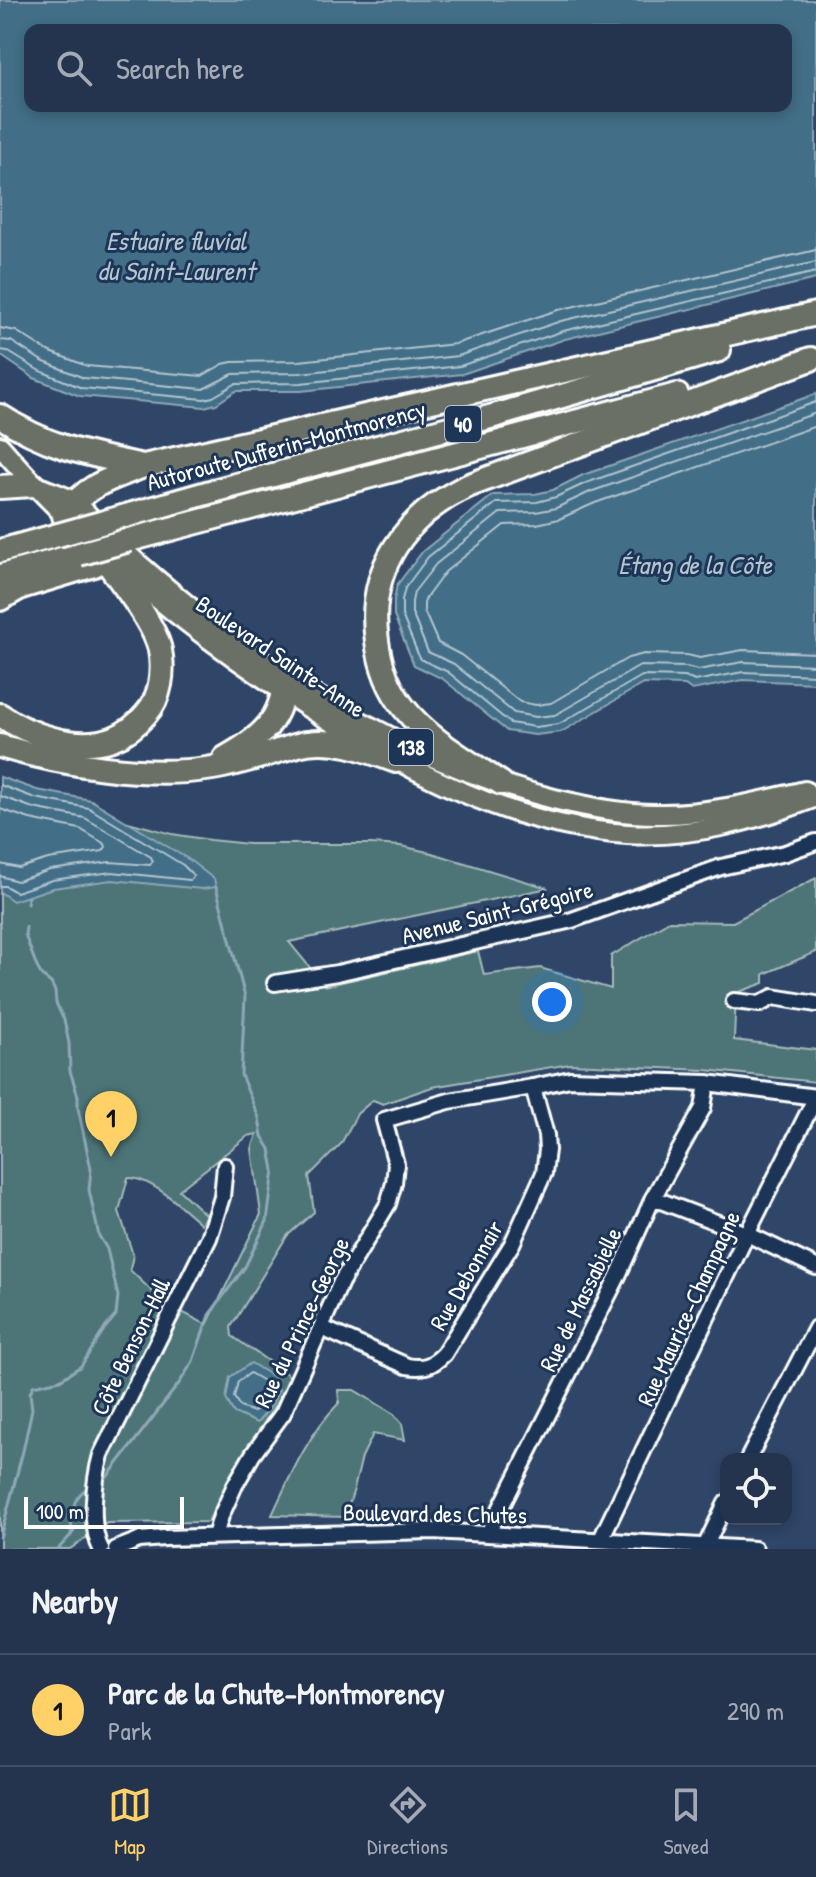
<!DOCTYPE html>
<html lang="en">
<head>
<meta charset="utf-8">
<style>
	:root { --surface:#24344e; --page:#303f58; --text:#f1f3f6; --muted:#a3aab6; --line:#414f66; --accent:#ffd166 }
	body { margin:0; font-family:"Patrick Hand",sans-serif; background:var(--page); color:var(--text) }
	.controls { position:absolute; right:24px; bottom:24px; display:grid; overflow:hidden; border-radius:16px; box-shadow:0 4px 12px #0003 }
	.controls button { width:72px; height:72px; display:grid; place-items:center; padding:0; border:0; border-bottom:2px solid var(--line); background:var(--surface); color:var(--text); font:40px sans-serif }
	.scale { position:absolute; left:24px; bottom:20px; width:160px; box-sizing:border-box; padding-left:8px; border:4px solid #fff; border-top:0; font-size:22px; line-height:28px; white-space:nowrap; color:#fff; -webkit-text-stroke:6px #1d3557; paint-order:stroke }
	.you { position:absolute; left:552px; top:1002px; width:28px; height:28px; margin:-20px; border:6px solid #fff; border-radius:50%; background:#1a73e8; box-shadow:0 0 0 12px #1a73e833 }
	.badge { display:grid; place-items:center; width:52px; height:52px; border-radius:50%; background:var(--accent); color:#111; font-size:26px; font-weight:700 }
	.pin { position:absolute; translate:-50% -66px; filter:drop-shadow(0 2px 4px #0008) }
	.pin::after { content:''; position:absolute; top:42px; width:28px; height:24px; background:inherit; clip-path:polygon(0 0,100% 0,50% 100%) }
	.list { margin:0; padding:0; list-style:none }
	h2 { display:flex; justify-content:space-between; align-items:center; height:104px; margin:0; padding:0 32px; font-size:34px }
	h2 small { font-size:26px; font-weight:400; color:var(--muted) }
	.list li { display:grid; grid-template-columns:52px 1fr auto; gap:24px; align-items:center; box-sizing:border-box; height:112px; padding:0 32px; border-top:2px solid var(--line) }
	.list b { display:block; font-size:30px; white-space:nowrap }
	.list p { margin:0; font-size:26px; white-space:nowrap; color:var(--muted) }
	.list em { font-size:26px; font-style:normal; color:var(--muted) }
	.icon { flex:none; width:44px; height:44px; fill:none; stroke:currentColor; stroke-width:2; stroke-linecap:round; stroke-linejoin:round }
	.map { position:relative; flex:none; width:816px; height:1549px; overflow:hidden }
	.search { position:absolute; background:var(--surface); box-shadow:0 4px 12px #0003; left:24px; right:24px; top:24px; height:88px; display:flex; align-items:center; gap:20px; box-sizing:border-box; padding:0 28px; border-radius:16px; color:var(--muted); font-size:30px }
	.sheet { height:216px; background:var(--surface) }
	nav { display:flex; justify-content:space-around; align-items:center; box-sizing:border-box; height:112px; border-top:2px solid var(--line); background:var(--surface); font-size:22px; color:var(--muted) }
	nav a { display:grid; justify-items:center; gap:4px }
	nav .on { color:var(--accent) }
	.map>svg:first-child { display:block }
	.green { fill:#4d7477; stroke:#a6babb; stroke-width:2; fill-rule:evenodd }
	.water { fill:#426e87; stroke:#8ea8b7; stroke-width:2; fill-rule:evenodd }
	.lines { fill:none; stroke-linecap:round; stroke-linejoin:round }
	.shore { stroke:#b3c5cf; stroke-width:2 }
	.stream { stroke:#8ea8b7; stroke-width:3 }
	.minor-casing { stroke:#fff; stroke-width:20 }
	.major-casing { stroke:#fff; stroke-width:24 }
	.highway-casing { stroke:#fff; stroke-width:28 }
	.minor { stroke:#1d3557; stroke-width:14 }
	.major { stroke:#6b7065; stroke-width:18 }
	.highway { stroke:#6b7065; stroke-width:22 }
	.highway-bridge-casing { stroke:#fff; stroke-width:28; stroke-linecap:butt }
	.highway-bridge { stroke:#6b7065; stroke-width:22 }
	.labels { text-anchor:middle; dominant-baseline:central; stroke-width:6; stroke-linejoin:round; paint-order:stroke }
	.shield { fill:#1d3557; stroke:#bbc2cd; stroke-width:2 }
	.shield-label { font-size:22px; font-weight:bold; fill:#fff }
	.street-label { font-size:24px; fill:#fff; stroke:#1d3557 }
	.water-label { font-size:26px; font-style:italic; fill:#b3c5cf; stroke:#1d3557 }
</style>
</head>
<body>
<div class="map">
<svg width="816" height="1549" viewBox="0 0 816 1549">
	<rect width="100%" height="100%" fill="#304668"/>
	<filter id="ink" filterUnits="userSpaceOnUse"><feTurbulence type="fractalNoise" baseFrequency=".0125" numOctaves="2"/><feDisplacementMap in="SourceGraphic" scale="16" xChannelSelector="R" yChannelSelector="G"/><feConvolveMatrix kernelMatrix="1 2 1 2 8 2 1 2 1" color-interpolation-filters="sRGB"/></filter>
	<g filter="url(#ink)">
		<g class="green">
			<path d="M0 787 172 834 210 840 249 844H371L401 846 432 853 548 888 289 942 325 986 478 951 484 975 540 968 611 989V956L669 921 733 922 816 878V952L764 974V983L736 993 734 1040 816 1050V1082L705 1070 570 1064 432 1087 383 1104 373 1100 357 1114 341 1144 309 1176 314 1212 287 1236 231 1327 232 1336 291 1377C264 1426 231 1471 208 1522L107 1523 70 1549H0ZM257 1134 252 1149 261 1214 207 1325 164 1303 130 1270 133 1255 119 1211 128 1178C151 1177 184 1209 201 1224L206 1215 179 1190 248 1136Z"/>
			<path d="M338 1390H354L394 1414 402 1424 405 1440 373 1434 362 1457 354 1489 345 1517 272 1515C290 1476 308 1434 339 1403Z"/>
		</g>
		<g class="water">
			<path d="M0 0H816V279L565 339 462 374 301 391H236L216 404 204 407 80 396 34 378 0 355ZM786 30V106H30V30Z"/>
			<polygon points="816,394 816,683 743,680 692,690 685,685 643,684 561,732 535,735 507,731 443,679 414,665 394,616 394,600 397,585 423,551 493,495 535,494 553,490 583,475"/>
			<polygon points="0,777 37,790 91,800 188,859 214,879 216,887 202,889 112,880 53,888 13,901 0,892"/>
			<polygon points="251,1363 275,1378 279,1390 270,1408 257,1423 234,1413 226,1399 230,1377"/>
		</g>
		<g class="lines">
			<g class="shore">
				<polyline points="0,328 16,331 48,351 87,366 202,376 223,364 232,362 299,361 455,344 558,310 816,250"/>
				<polyline points="0,340 11,341 42,361 84,378 203,389 233,374 300,373 458,356 561,321 816,262"/>
				<polyline points="0,350 7,351 38,370 82,388 204,399 213,397 235,384 301,383 460,366 563,331 816,272"/>
				<polyline points="816,402 586,483 556,497 537,502 496,503 428,557 405,588 402,600 402,615 420,659 448,672 510,723 535,727 559,724 642,676 685,677 695,681 743,672 816,675"/>
				<polyline points="816,413 590,492 556,508 536,512 500,513 436,564 414,592 412,602 412,613 428,652 454,664 514,713 536,717 555,715 640,666 686,667 698,670 743,662 816,665"/>
				<polyline points="816,426 595,503 559,519 537,524 504,525 445,572 426,598 424,603 424,611 438,643 461,655 520,702 536,705 551,703 628,658 644,654 687,655 700,658 743,650 816,653"/>
				<polyline points="0,785 35,798 89,808 183,865 194,876 190,880 112,872 52,880 16,892 5,886 0,886"/>
				<polyline points="0,796 33,808 85,818 151,857 153,861 150,865 110,862 50,870 17,881 0,876"/>
				<polyline points="0,809 30,819 80,829 105,844 106,847 103,851 48,859 19,868 0,864"/>
				<polygon points="250,1373 267,1383 270,1389 264,1403 254,1412 240,1407 234,1397 238,1382"/>
			</g>
			<g class="stream">
				<polyline points="27,904 28,897"/>
				<polyline points="103,1479 108,1476 180,1382 193,1361 209,1315 245,1267 267,1221 274,1170 270,1149 262,1136 259,1118 241,1075 245,997 216,887"/>
				<path d="M74 1531 71 1535C72 1517 70 1500 86 1489"/>
				<polyline points="0,1538 23,1451 32,1409 30,1393 33,1386 60,1380 81,1366 105,1328 116,1315 118,1296 107,1249 99,1236 89,1190 91,1169 78,1108 78,1096 70,1071 69,1043 64,1020 56,1003 55,991 51,983 42,976 37,967 25,935 26,927"/>
				<polyline points="58,1549 71,1535"/>
			</g>
			<g class="minor-casing">
				<g id="minor">
					<polyline points="275,983 337,973 572,920 721,867 785,853 816,842"/>
					<polyline points="734,1001 760,1004 773,997 816,1004"/>
					<polyline points="653,1198 747,1234 816,1267"/>
					<path d="M322 1328 407 1366C424 1369 432 1366 444 1354L512 1244 544 1173 547 1150 546 1135 533 1087"/>
					<polyline points="748,1459 816,1328"/>
					<polyline points="488,1533 617,1278 653,1198 703,1108 707,1083"/>
					<polyline points="215,1536 221,1516 235,1485 253,1454 283,1413 341,1282 388,1204 394,1183 396,1164 384,1120 449,1101 533,1087 570,1079 707,1083 816,1097"/>
					<polyline points="601,1539 747,1234 816,1097"/>
					<path d="M101 1549C89 1526 94 1480 101 1455L209 1238 222 1197 225 1166"/>
					<polyline points="116,1549 139,1540 164,1538 432,1531 755,1549"/>
					<polyline points="704,1549 726,1503"/>
				</g>
			</g>
			<g class="major-casing">
				<g id="major">
					<path d="M0 446C89 550 195 635 309 708 407 770 509 826 627 834 692 838 756 820 816 797"/>
					<path d="M41 488C51 492 65 496 74 502 87 512 97 526 108 537 137 563 166 588 196 612 303 695 422 766 554 799 589 807 626 815 662 814 711 814 758 802 805 791"/>
				</g>
			</g>
			<g class="highway-casing">
				<g id="highway">
					<path d="M0 416C49 448 87 454 143 466"/>
					<polyline points="0,487 33,485"/>
					<path d="M64 516C86 485 109 479 144 466L816 314"/>
					<polyline points="108,521 217,490 501,414 719,350"/>
					<polyline points="129,540 677,395"/>
					<polyline points="0,551 58,535"/>
					<polyline points="0,576 76,555"/>
					<polyline points="0,599 21,587 94,565"/>
					<path d="M0 715C29 735 76 751 112 739 125 734 137 725 146 714 161 698 164 671 160 650 154 621 113 572 95 546"/>
					<path d="M0 746C61 764 143 778 206 769 230 766 255 758 278 751 287 749 297 744 307 743 338 738 368 751 396 761"/>
					<path d="M225 758C261 738 283 720 285 676"/>
					<path d="M501 783C468 761 429 740 404 708 389 689 380 664 377 641 366 569 406 514 470 485L811 359"/>
				</g>
			</g>
			<use href="#minor" class="minor"/>
			<use href="#major" class="major"/>
			<use href="#highway" class="highway"/>
			<g class="highway-bridge-casing">
				<g id="highway-bridge">
					<polyline points="58,535 108,521"/>
					<polyline points="79,554 129,540"/>
				</g>
			</g>
			<use href="#highway-bridge" class="highway-bridge"/>
		</g>
	</g>
	<g class="labels">
		<g class="shield">
			<rect x="445" y="406" width="36" height="36" rx="6"/>
			<rect x="389" y="729" width="44" height="36" rx="6"/>
		</g>
		<g class="shield-label">
			<text x="463" y="424">40</text>
			<text x="411" y="747">138</text>
		</g>
		<g class="street-label">
			<text transform="translate(286 445) rotate(-15)">Autoroute Dufferin-Montmorency</text>
			<text transform="translate(281 656) rotate(34)">Boulevard Sainte-Anne</text>
			<text transform="translate(497 912) rotate(-14)">Avenue Saint-Grégoire</text>
			<text transform="translate(466 1275) rotate(-60)">Rue Debonnair</text>
			<text transform="translate(580 1299) rotate(-64)">Rue de Massabielle</text>
			<text transform="translate(688 1308) rotate(-65)">Rue Maurice-Champagne</text>
			<text transform="translate(301 1322) rotate(-64)">Rue du Prince-George</text>
			<text transform="translate(130 1346) rotate(-64)">Côte Benson-Hall</text>
			<text transform="translate(435 1513) rotate(1)">Boulevard des Chutes</text>
		</g>
		<g class="water-label">
			<text x="176" y="240">Estuaire fluvial<tspan x="176" dy="30">du Saint-Laurent</tspan></text>
			<text x="695" y="564">Étang de la Côte</text>
		</g>
	</g>
</svg>
<div class="controls">
<button><svg class="icon" aria-label="locate" viewBox="0 0 24 24"><circle cx="12" cy="12" r="6"/><path d="M12 2v4M12 18v4M2 12h4M18 12h4"/></svg></button>
</div>
<div class="scale">100 m</div>
<div class="you"></div>
<div class="pin badge" style="left:111px;top:1157px">1</div>
<div class="search"><svg class="icon" aria-label="search" viewBox="0 0 24 24"><circle cx="10" cy="10" r="6"/><path d="M15 15l6 6"/></svg>Search here</div>
</div>
<section class="sheet">
<h2>Nearby<small></small></h2>
<ul class="list">
<li><span class="badge">1</span><div><b>Parc de la Chute-Montmorency</b><p>Park</p></div><em>290 m</em></li>
</ul>
</section>
<nav>
<a class="on"><svg class="icon" aria-label="map" viewBox="0 0 24 24"><path d="M3 6l6-2 6 2 6-2v14l-6 2-6-2-6 2zM9 4v14M15 6v14"/></svg>Map</a>
<a><svg class="icon" aria-label="directions" viewBox="0 0 24 24"><path d="M12 3l9 9-9 9-9-9zM9 14v-3h6M13 9l2 2-2 2"/></svg>Directions</a>
<a><svg class="icon" aria-label="saved" viewBox="0 0 24 24"><path d="M7 4h10v16l-5-4-5 4z"/></svg>Saved</a>
</nav>
</body>
</html>
